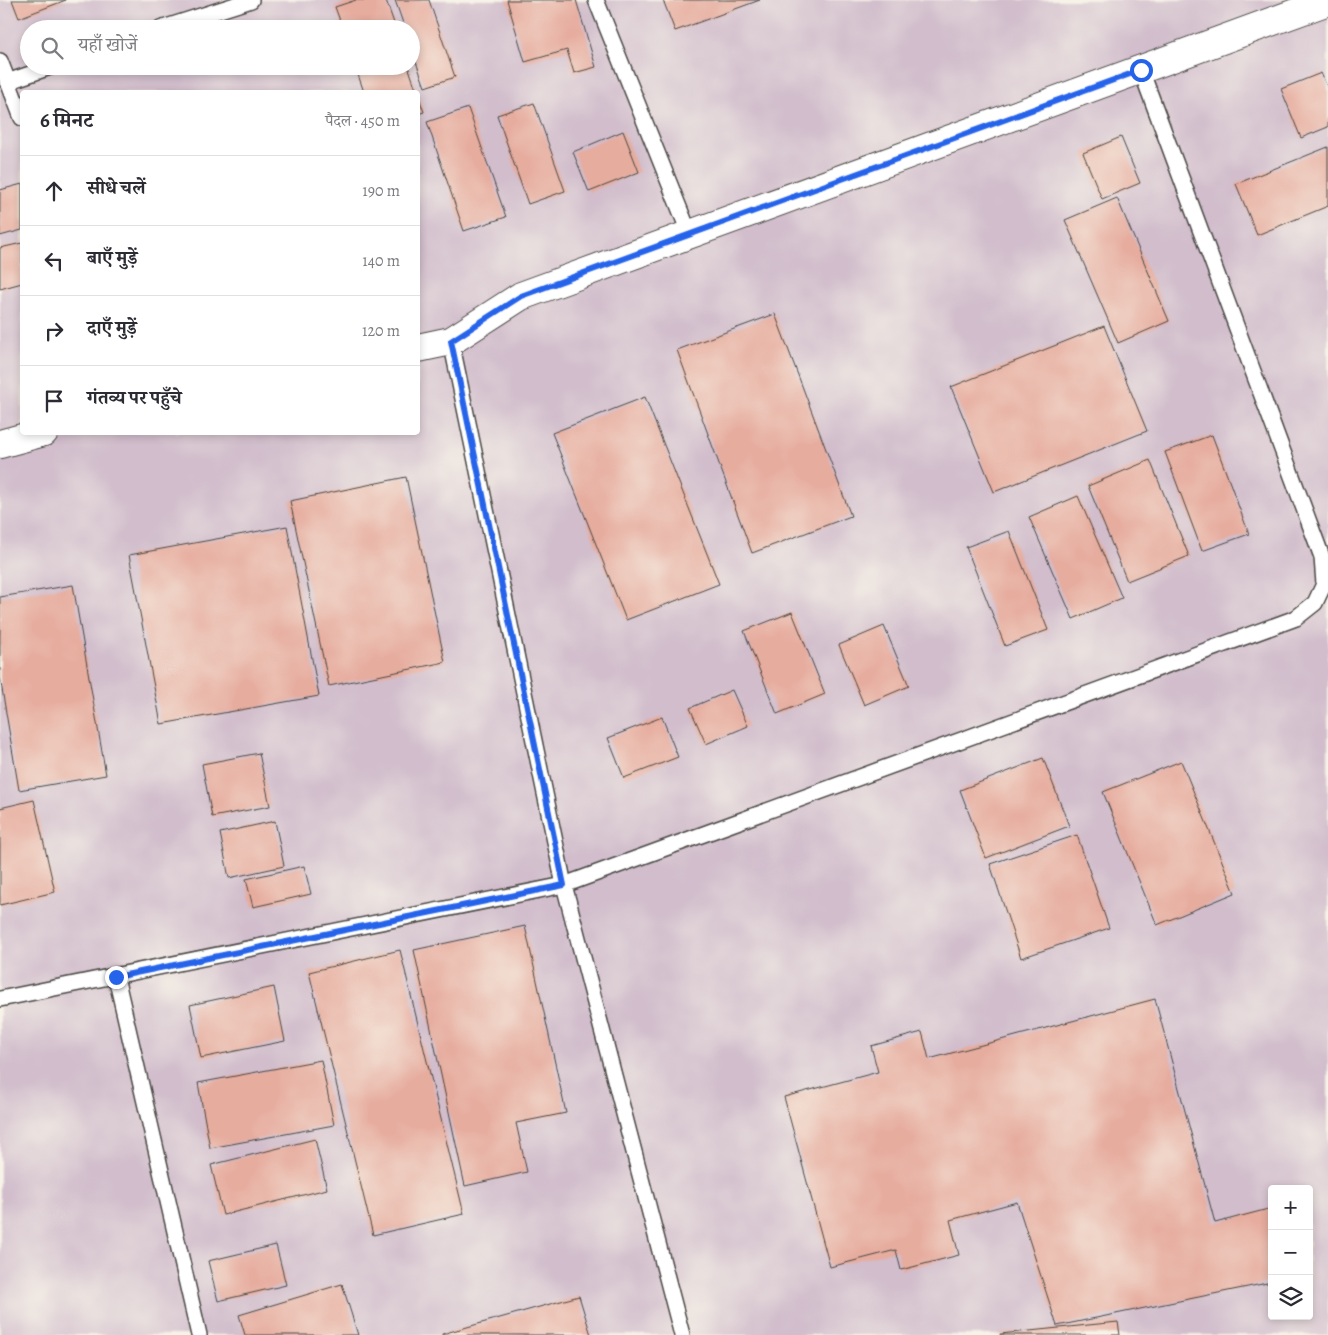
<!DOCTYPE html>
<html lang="hi">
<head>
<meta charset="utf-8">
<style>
	:root { --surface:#fff; --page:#f2f2f3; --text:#2b2b33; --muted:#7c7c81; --line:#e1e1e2 }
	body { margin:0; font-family:Alegreya,"Noto Serif Devanagari",serif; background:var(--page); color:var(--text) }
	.controls { position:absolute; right:15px; bottom:15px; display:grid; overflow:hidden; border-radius:5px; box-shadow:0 2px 8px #0003 }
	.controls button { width:45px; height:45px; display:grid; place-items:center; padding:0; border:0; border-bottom:1px solid var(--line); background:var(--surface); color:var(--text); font:25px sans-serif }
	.stop { position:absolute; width:15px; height:15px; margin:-11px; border:4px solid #2563eb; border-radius:50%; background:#fff }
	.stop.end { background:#2563eb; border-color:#fff; box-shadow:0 1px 5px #0008 }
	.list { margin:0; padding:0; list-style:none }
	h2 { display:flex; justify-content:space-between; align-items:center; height:65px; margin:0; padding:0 20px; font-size:21px }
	h2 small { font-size:16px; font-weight:400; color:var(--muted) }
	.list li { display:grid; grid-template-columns:32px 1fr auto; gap:15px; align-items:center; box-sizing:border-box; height:70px; padding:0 20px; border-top:1px solid var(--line) }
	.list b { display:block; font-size:19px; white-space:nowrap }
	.list em { font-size:16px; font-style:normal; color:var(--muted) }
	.icon { flex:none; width:28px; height:28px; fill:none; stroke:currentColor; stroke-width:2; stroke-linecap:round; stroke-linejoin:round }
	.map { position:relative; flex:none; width:1328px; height:1335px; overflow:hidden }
	.search { position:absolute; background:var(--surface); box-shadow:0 2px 8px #0003; left:20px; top:20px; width:400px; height:55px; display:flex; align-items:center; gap:12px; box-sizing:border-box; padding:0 18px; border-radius:28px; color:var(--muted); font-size:19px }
	.panel { position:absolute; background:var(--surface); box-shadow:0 2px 8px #0003; left:20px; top:90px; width:400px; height:345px; border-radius:5px }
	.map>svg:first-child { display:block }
	.industrial { fill:#d1bdcc; fill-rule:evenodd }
	.building { fill:#e6ac9e }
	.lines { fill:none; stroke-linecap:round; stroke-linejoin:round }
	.service-casing { stroke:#494744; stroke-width:18 }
	.tertiary-casing { stroke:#494744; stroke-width:30 }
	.service { stroke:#fff; stroke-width:15 }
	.tertiary { stroke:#fff; stroke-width:28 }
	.route { stroke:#2563eb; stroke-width:6 }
</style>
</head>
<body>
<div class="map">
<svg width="1328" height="1335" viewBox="0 0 1328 1335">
	<rect width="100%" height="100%" fill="#f7f3e8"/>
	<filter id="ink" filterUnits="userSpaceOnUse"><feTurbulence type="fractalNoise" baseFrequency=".02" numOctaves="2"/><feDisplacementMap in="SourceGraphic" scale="10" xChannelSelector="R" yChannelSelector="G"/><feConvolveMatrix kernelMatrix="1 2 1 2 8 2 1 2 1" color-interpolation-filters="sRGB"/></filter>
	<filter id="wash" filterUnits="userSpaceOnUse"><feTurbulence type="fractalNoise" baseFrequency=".0096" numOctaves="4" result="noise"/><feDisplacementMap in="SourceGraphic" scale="20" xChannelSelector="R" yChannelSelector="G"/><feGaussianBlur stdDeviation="1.12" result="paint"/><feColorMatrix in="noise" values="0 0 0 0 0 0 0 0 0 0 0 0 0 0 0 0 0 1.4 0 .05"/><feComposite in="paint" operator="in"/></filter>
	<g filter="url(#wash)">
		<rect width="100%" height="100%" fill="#f5e7d4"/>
		<path class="industrial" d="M0 0H1328V1335H0ZM29 29H411V66H29ZM22 92H418V432H22ZM1272 1189H1309V1316H1272Z"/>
		<g id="blocks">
			<g class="building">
				<polygon points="12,0 66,0 19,18"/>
				<polygon points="356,0 386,0 396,29 343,29 335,7"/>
				<polygon points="395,0 429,0 455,77 425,87 411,48 411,29 405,29"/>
				<polygon points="507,0 576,0 596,67 574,73 567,50 525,62"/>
				<polygon points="663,0 760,0 675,31"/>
				<polygon points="355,66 408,66 417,92 364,92"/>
				<polygon points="1321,73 1328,89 1328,127 1301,138 1281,89"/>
				<polygon points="418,95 424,112 418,114"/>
				<polygon points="534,103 565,191 528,204 497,115"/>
				<polygon points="468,108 506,217 464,231 427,122"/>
				<polygon points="623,131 639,172 589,192 573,152"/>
				<polygon points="1121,137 1140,183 1102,199 1083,153"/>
				<polygon points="1328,147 1328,206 1257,235 1236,184"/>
				<polygon points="22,184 22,230 0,236 0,190"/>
				<polygon points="1117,198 1169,321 1118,343 1065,220"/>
				<polygon points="22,243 22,283 0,289 0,248"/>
				<polygon points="775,314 851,516 752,553 677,350"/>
				<polygon points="1104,326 1147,431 994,492 951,387"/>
				<polygon points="645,397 719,584 626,620 552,433"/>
				<polygon points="1212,435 1249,534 1202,551 1165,452"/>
				<polygon points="1150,460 1189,556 1127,581 1088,486"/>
				<polygon points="406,477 445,662 329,686 290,501"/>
				<polygon points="1078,496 1122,598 1073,619 1029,517"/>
				<polygon points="287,526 319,696 161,724 129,555"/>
				<polygon points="1009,531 1048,630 1005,646 966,547"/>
				<polygon points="73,585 106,775 19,790 0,677 0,597"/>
				<polygon points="792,612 825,694 777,714 744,631"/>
				<polygon points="884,626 909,686 864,705 839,645"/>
				<polygon points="732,690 748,726 706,744 690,708"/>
				<polygon points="662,717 678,757 624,778 608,738"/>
				<polygon points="259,753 270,806 212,817 202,764"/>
				<polygon points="1043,758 1069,826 986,858 960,790"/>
				<polygon points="1181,761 1235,893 1157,925 1103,792"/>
				<polygon points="34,800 55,892 0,905 0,808"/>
				<polygon points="275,821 284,866 229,878 220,833"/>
				<polygon points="1077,835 1109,928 1021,958 990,864"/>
				<polygon points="304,866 311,894 253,907 246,879"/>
				<polygon points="525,926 566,1113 516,1123 527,1172 465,1186 414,950"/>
				<polygon points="400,950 464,1214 373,1235 309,972"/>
				<polygon points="274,987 285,1041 201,1058 190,1005"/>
				<polygon points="1155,999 1215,1223 1272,1208 1272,1282 1057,1326 1017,1202 950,1220 959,1255 901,1270 896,1250 830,1267 784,1097 878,1072 871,1046 922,1032 929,1059"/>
				<polygon points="321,1060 334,1125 210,1148 198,1083"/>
				<polygon points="315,1139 327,1189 223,1215 211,1165"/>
				<polygon points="276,1245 286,1285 218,1301 208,1261"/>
				<polygon points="342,1284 358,1335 245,1335 239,1315"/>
				<polygon points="579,1296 591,1335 442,1335 442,1334"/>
				<polygon points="1118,1322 1120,1335 1000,1335 1000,1334"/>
			</g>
		</g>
	</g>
	<g filter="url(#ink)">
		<use href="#blocks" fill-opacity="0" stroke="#494744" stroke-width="1"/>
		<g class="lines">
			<g class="service-casing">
				<g id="service">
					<polyline points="596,0 690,235"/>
					<polyline points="160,29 251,0"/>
					<polyline points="0,61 22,118"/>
					<polyline points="7,82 53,66"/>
					<polyline points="451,341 564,885 682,1335"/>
					<polyline points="116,977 199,1335"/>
					<polyline points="0,999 564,885 1296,618 1315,603 1324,584 1322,557 1141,70"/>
				</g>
			</g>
			<g class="tertiary-casing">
				<g id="tertiary">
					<polyline points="418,348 451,341 521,296 1328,1"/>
					<polyline points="0,444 44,432"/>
				</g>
			</g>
			<use href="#service" class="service"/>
			<use href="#tertiary" class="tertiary"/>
		</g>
	</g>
	<g class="lines" filter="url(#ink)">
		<polyline class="route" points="116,977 564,885 451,341 521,296 1141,70"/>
	</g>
</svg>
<div class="controls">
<button>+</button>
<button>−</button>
<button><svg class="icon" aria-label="layers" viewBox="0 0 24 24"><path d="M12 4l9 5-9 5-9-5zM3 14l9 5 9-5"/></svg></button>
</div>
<div class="stop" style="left:1141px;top:70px"></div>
<div class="stop end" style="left:116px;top:977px"></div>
<div class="search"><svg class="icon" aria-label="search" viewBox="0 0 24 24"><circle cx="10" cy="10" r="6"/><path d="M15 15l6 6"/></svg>यहाँ खोजें</div>
<section class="panel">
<h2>6 मिनट<small>पैदल · 450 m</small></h2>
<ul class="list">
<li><svg class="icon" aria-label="ahead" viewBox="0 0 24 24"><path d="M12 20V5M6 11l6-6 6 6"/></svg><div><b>सीधे चलें</b></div><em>190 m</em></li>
<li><svg class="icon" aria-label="left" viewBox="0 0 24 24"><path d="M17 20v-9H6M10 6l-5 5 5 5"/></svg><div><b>बाएँ मुड़ें</b></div><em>140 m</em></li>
<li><svg class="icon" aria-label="right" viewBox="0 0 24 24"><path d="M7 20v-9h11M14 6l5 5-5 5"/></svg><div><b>दाएँ मुड़ें</b></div><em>120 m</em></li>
<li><svg class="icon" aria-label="arrive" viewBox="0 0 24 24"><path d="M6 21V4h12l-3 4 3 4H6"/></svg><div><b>गंतव्य पर पहुँचे</b></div></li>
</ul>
</section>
</div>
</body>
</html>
